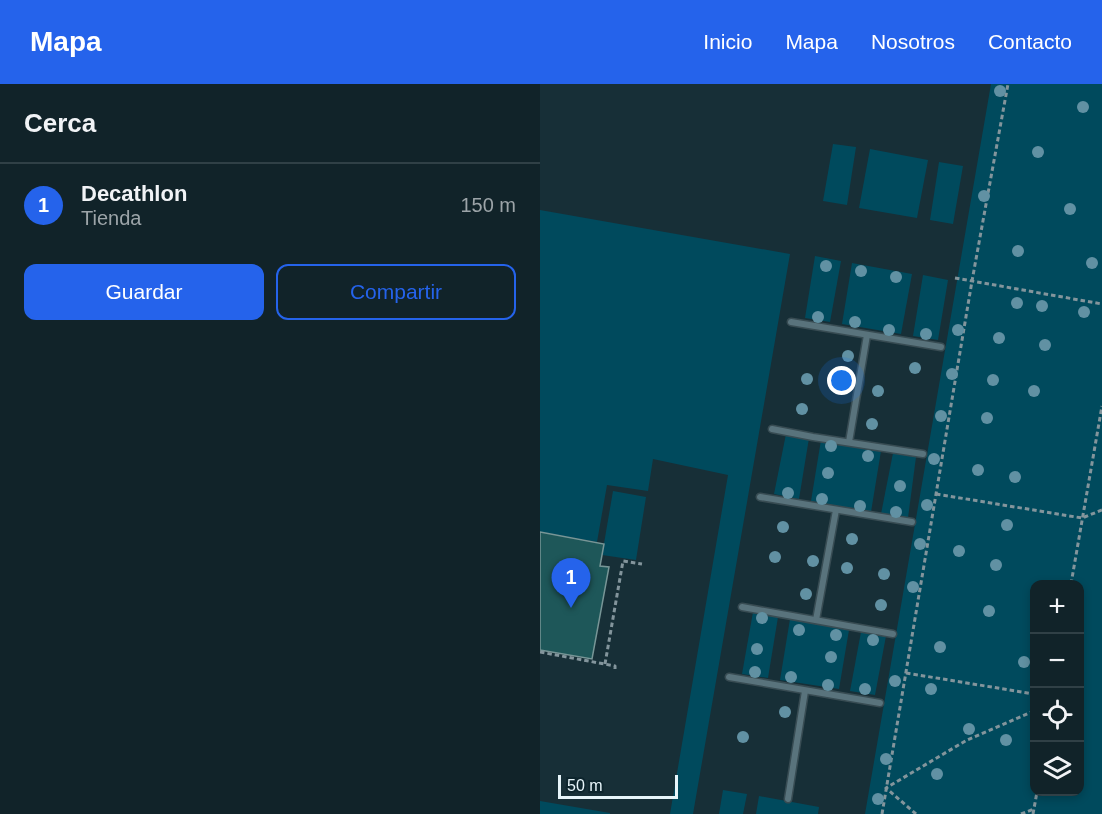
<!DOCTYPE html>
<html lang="es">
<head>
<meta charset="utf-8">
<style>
	:root { --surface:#112329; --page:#1a2b31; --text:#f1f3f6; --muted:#9ca4a8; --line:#304046; --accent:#2563eb }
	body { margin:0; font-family:Arial,sans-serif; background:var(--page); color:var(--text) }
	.controls { position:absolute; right:18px; bottom:18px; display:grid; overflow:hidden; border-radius:12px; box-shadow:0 3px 9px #0003 }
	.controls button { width:54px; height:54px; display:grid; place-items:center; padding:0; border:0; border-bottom:2px solid var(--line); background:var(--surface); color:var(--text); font:30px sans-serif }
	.scale { position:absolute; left:18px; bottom:15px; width:120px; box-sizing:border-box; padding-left:6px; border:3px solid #e7f5fa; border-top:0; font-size:16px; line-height:21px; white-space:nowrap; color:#e7f5fa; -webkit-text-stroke:4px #0d252d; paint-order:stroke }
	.you { position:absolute; left:302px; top:297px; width:21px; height:21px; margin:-15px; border:4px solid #fff; border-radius:50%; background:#1a73e8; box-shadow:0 0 0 9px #1a73e833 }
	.badge { display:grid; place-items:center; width:39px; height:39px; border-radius:50%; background:var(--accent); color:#fff; font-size:20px; font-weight:700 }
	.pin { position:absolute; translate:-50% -50px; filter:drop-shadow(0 2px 3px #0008) }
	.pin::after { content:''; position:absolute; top:32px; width:21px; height:18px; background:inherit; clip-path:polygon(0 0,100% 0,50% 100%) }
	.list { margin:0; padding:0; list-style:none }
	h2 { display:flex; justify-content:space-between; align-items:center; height:78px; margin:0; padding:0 24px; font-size:26px }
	h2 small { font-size:20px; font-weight:400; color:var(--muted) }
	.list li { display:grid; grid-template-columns:39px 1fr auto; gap:18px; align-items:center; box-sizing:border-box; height:84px; padding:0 24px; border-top:2px solid var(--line) }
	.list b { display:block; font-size:22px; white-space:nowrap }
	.list p { margin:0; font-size:20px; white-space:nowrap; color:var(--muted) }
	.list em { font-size:20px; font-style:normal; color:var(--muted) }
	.actions { display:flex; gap:12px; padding:18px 24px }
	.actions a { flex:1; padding:14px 0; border:2px solid var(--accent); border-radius:12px; text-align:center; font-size:21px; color:var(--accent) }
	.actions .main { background:var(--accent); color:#fff }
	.icon { flex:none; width:33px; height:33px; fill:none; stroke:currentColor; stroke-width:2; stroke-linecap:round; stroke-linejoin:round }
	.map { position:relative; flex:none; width:562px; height:730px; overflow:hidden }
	header { display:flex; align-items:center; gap:36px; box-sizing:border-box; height:84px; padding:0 30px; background:var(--accent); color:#fff }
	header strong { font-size:28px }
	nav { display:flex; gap:33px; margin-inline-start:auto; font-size:21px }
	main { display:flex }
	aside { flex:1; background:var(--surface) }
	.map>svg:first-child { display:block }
	.green { fill:#004a5d; fill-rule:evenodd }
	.building { fill:#1e5759; stroke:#789697; stroke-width:1.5 }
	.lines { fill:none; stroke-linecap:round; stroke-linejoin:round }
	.service-casing { stroke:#384c53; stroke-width:9 }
	.path { stroke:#83959c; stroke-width:3; stroke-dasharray:4.5 3; stroke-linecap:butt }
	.service { stroke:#59737c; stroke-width:6 }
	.tree { fill:#6191a3 }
</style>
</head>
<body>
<header>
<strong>Mapa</strong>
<nav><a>Inicio</a><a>Mapa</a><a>Nosotros</a><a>Contacto</a></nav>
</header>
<main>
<aside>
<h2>Cerca<small></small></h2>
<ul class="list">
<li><span class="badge">1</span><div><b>Decathlon</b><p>Tienda</p></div><em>150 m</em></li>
</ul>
<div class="actions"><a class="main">Guardar</a><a>Compartir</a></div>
</aside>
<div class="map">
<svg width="562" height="730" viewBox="0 0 562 730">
	<rect width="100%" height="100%" fill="#172f37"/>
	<g class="green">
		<path d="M451 0H562V730H325ZM540 500V708H494V500Z"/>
		<polygon points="293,60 316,63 307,121 283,117"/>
		<polygon points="330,65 388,76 377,134 319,124"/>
		<polygon points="399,78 423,82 413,140 390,136"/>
		<polygon points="0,126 250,170 153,730 130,730 188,391 113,375 108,407 67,401 57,458 0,448"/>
		<polygon points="275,172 301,177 290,238 265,234"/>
		<polygon points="312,179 372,190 361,250 302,240"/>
		<polygon points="383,191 408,196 398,256 373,252"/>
		<polygon points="246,350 269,354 259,415 234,410"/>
		<polygon points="281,356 341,367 331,428 271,417"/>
		<polygon points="353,369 376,373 368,434 341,430"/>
		<polygon points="73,407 106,413 96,476 62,471"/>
		<polygon points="213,528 238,533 228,594 202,590"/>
		<polygon points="250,535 309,546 299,605 240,596"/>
		<polygon points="321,548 346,552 335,611 310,607"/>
		<polygon points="183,706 207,710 203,730 179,730"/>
		<polygon points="219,712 279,723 278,730 216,730"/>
		<polygon points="0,717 70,729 70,730 0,730"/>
	</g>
	<polygon class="building" points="0,448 64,460 60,482 69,483 52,575 0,566"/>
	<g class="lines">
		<g class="service-casing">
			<g id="service">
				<polyline points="251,238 401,263"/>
				<polyline points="232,345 273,353 383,370"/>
				<polyline points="309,358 327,251"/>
				<polyline points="220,413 372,438"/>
				<polyline points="202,523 353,550"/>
				<polyline points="276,536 296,426"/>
				<polyline points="189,593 340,619"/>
				<polyline points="248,715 265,607"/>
			</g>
		</g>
		<g class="path">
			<polyline points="415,194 562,220"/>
			<polyline points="396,410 542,434 562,426"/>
			<polyline points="531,500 562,322"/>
			<polyline points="0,568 75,582 75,585"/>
			<polyline points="65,580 83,477 102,480"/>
			<polyline points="366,589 494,610"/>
			<polyline points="342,730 432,197 468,0"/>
			<polyline points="376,730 346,704 427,656 494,627"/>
			<polyline points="481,730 494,725"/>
			<polyline points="493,730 497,708"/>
		</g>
		<use href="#service" class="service"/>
	</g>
	<g class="tree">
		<circle cx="460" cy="7" r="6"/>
		<circle cx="543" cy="23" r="6"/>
		<circle cx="498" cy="68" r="6"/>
		<circle cx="444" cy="112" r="6"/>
		<circle cx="530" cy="125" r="6"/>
		<circle cx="478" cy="167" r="6"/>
		<circle cx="552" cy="179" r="6"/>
		<circle cx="286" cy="182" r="6"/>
		<circle cx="321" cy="187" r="6"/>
		<circle cx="356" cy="193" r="6"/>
		<circle cx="477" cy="219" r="6"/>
		<circle cx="502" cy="222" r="6"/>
		<circle cx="544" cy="228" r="6"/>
		<circle cx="278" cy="233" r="6"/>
		<circle cx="315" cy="238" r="6"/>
		<circle cx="349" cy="246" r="6"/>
		<circle cx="418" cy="246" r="6"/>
		<circle cx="386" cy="250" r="6"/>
		<circle cx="459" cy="254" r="6"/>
		<circle cx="505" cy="261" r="6"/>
		<circle cx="308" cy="272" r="6"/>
		<circle cx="375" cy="284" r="6"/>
		<circle cx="412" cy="290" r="6"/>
		<circle cx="267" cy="295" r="6"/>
		<circle cx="453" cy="296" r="6"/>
		<circle cx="303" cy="301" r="6"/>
		<circle cx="338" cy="307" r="6"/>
		<circle cx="494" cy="307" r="6"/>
		<circle cx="262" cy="325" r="6"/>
		<circle cx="401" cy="332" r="6"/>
		<circle cx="447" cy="334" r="6"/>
		<circle cx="332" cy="340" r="6"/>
		<circle cx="291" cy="362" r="6"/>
		<circle cx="328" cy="372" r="6"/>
		<circle cx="394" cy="375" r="6"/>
		<circle cx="438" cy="386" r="6"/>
		<circle cx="288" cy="389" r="6"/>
		<circle cx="475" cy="393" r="6"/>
		<circle cx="360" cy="402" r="6"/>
		<circle cx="248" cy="409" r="6"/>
		<circle cx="282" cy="415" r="6"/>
		<circle cx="387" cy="421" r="6"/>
		<circle cx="320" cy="422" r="6"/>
		<circle cx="356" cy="428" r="6"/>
		<circle cx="467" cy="441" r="6"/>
		<circle cx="243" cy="443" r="6"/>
		<circle cx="312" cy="455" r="6"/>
		<circle cx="380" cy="460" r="6"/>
		<circle cx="419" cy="467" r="6"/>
		<circle cx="235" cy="473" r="6"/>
		<circle cx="273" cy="477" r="6"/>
		<circle cx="456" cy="481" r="6"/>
		<circle cx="307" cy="484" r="6"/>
		<circle cx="344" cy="490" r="6"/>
		<circle cx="373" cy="503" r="6"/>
		<circle cx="266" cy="510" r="6"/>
		<circle cx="341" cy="521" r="6"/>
		<circle cx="449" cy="527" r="6"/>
		<circle cx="222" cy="534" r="6"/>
		<circle cx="259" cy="546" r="6"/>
		<circle cx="296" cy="551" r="6"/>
		<circle cx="333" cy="556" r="6"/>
		<circle cx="400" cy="563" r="6"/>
		<circle cx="217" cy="565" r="6"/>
		<circle cx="291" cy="573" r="6"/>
		<circle cx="484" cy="578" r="6"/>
		<circle cx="215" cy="588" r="6"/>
		<circle cx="251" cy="593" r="6"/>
		<circle cx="355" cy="597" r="6"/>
		<circle cx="288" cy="601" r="6"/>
		<circle cx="325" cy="605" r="6"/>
		<circle cx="391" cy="605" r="6"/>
		<circle cx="245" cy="628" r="6"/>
		<circle cx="429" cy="645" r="6"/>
		<circle cx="203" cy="653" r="6"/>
		<circle cx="466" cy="656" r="6"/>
		<circle cx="346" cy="675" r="6"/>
		<circle cx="397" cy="690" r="6"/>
		<circle cx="338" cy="715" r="6"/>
	</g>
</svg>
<div class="controls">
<button>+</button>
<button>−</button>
<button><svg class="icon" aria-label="locate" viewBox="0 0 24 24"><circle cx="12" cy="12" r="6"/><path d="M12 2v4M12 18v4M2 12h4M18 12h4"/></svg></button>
<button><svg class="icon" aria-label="layers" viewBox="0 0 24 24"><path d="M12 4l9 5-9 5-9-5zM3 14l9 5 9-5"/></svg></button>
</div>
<div class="scale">50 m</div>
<div class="you"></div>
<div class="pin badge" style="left:31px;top:524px">1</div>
</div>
</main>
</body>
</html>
